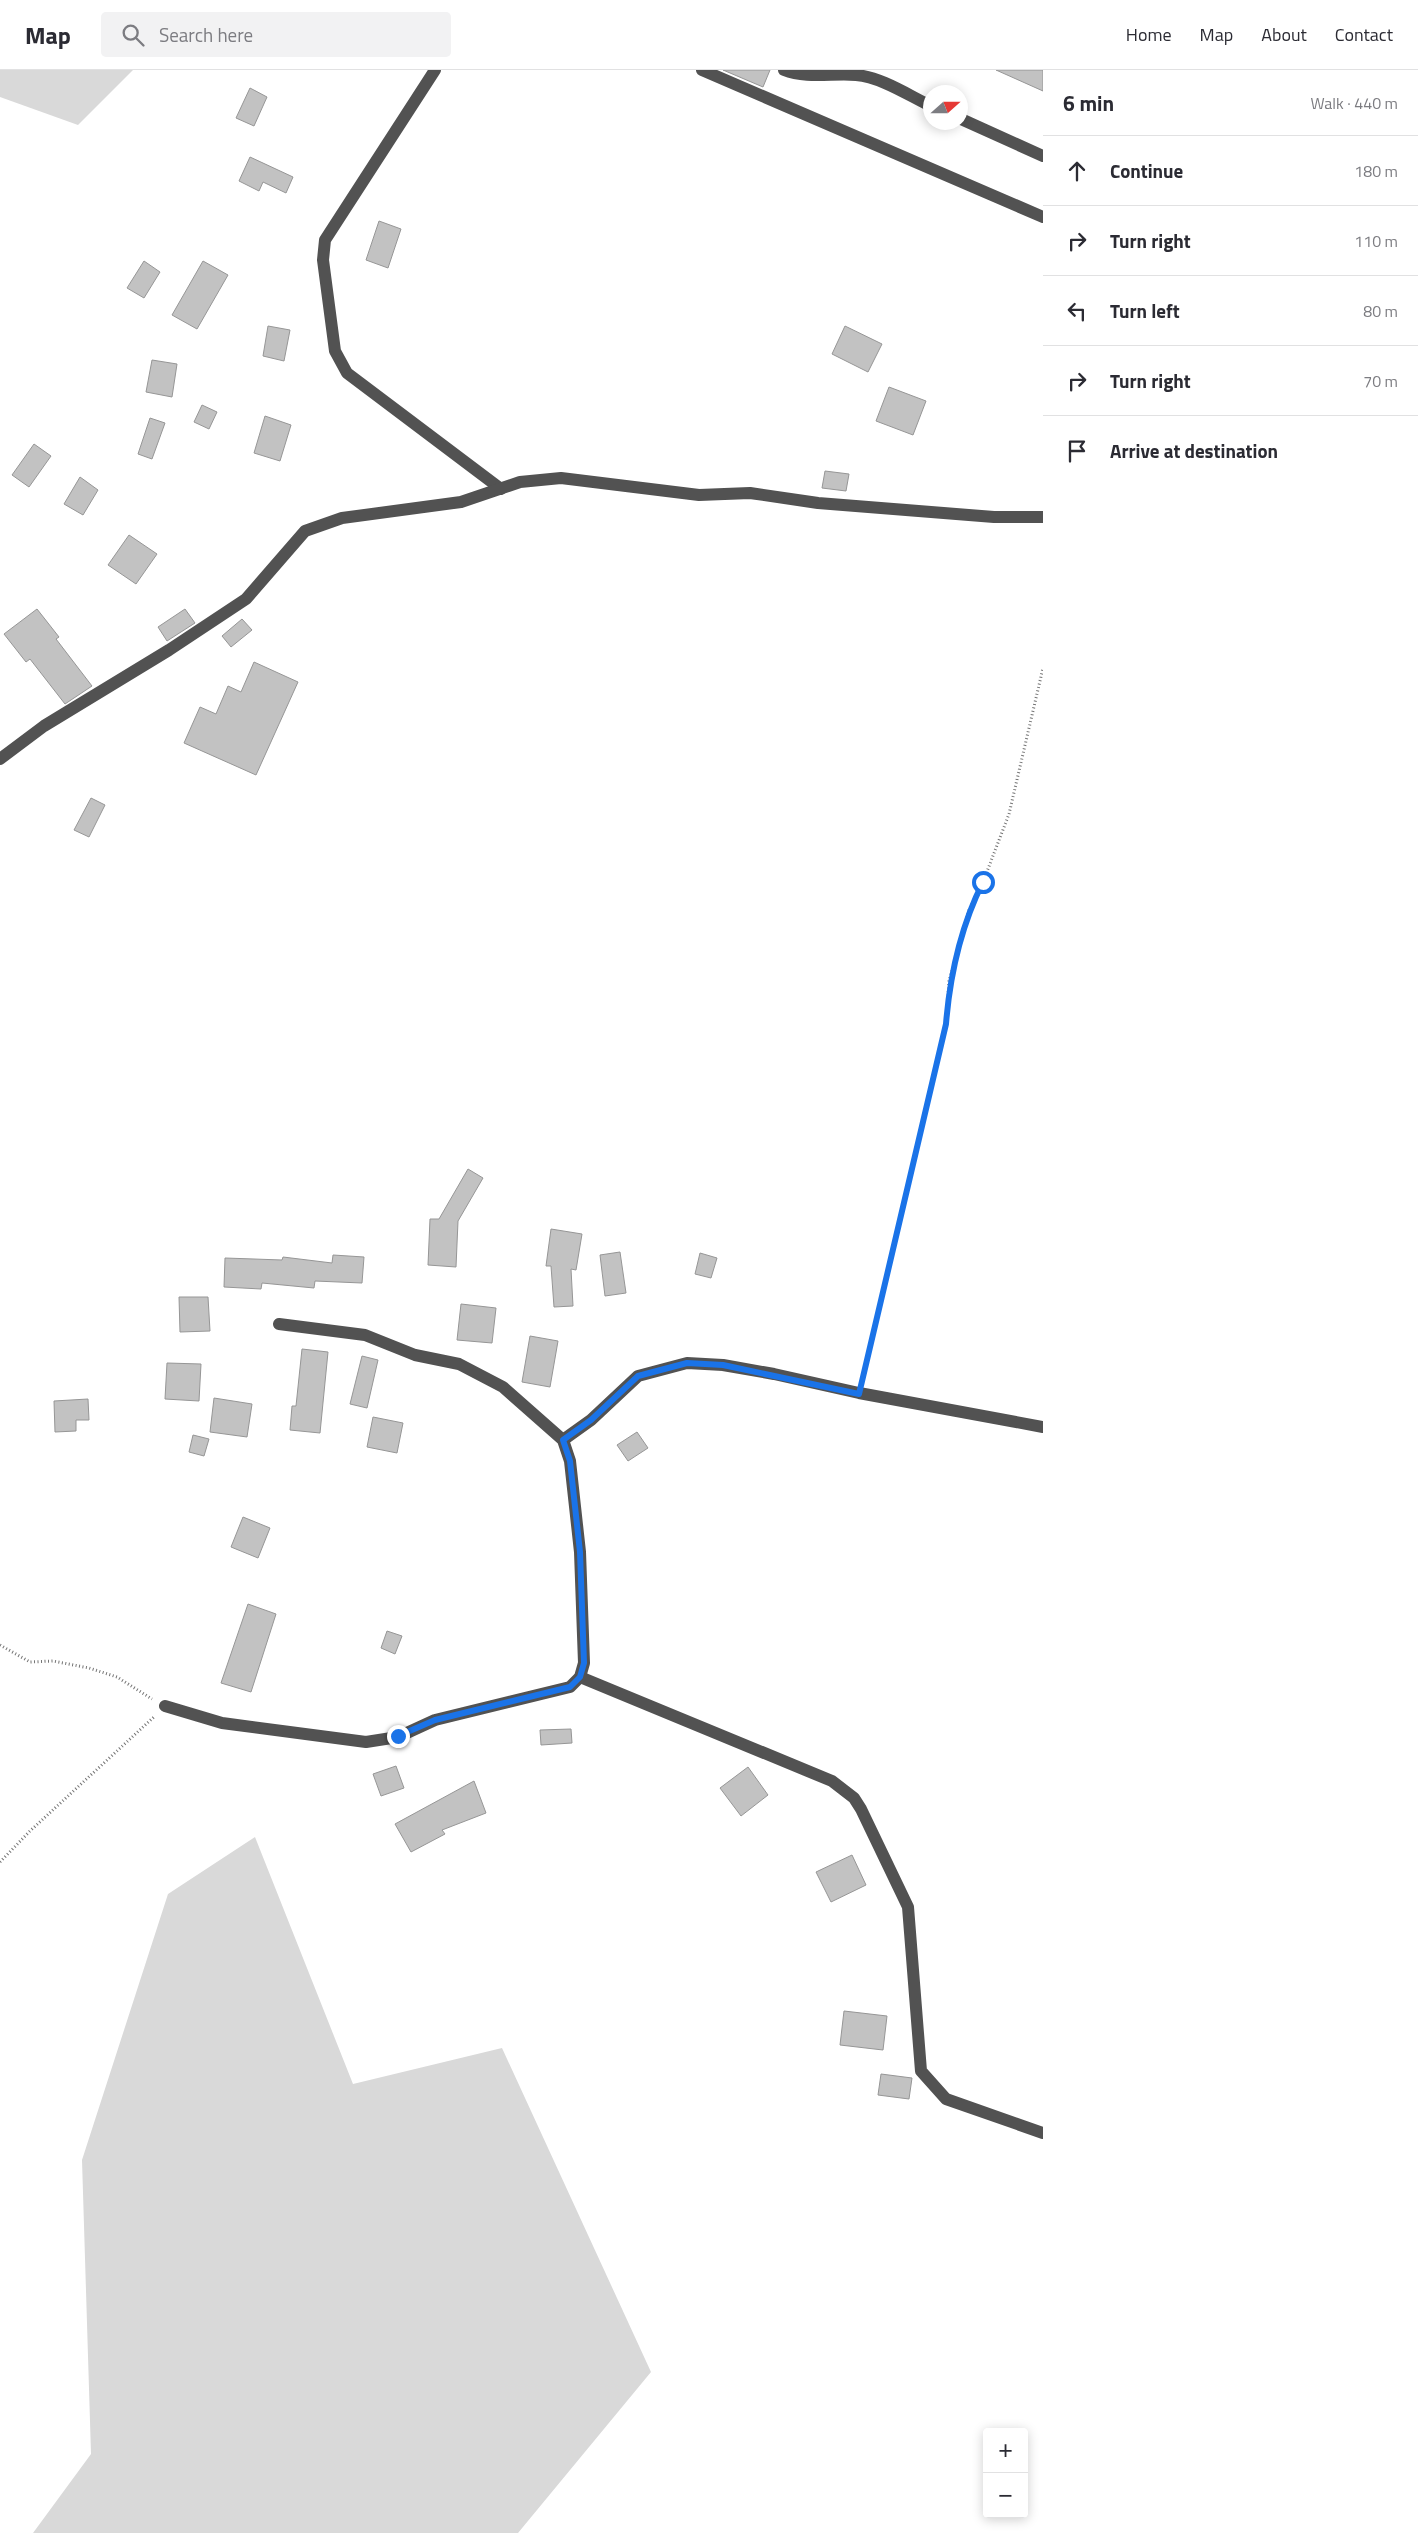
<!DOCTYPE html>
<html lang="en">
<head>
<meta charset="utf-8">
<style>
	:root { --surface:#fff; --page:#f2f2f3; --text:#2b2b33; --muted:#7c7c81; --line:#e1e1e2 }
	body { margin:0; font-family:"Titillium Web",sans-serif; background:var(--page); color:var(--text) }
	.controls { position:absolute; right:15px; bottom:15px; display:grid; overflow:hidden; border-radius:5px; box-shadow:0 2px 12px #0003 }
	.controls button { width:45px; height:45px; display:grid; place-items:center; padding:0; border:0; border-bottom:1px solid var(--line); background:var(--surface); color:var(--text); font:25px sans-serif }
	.compass { position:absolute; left:923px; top:15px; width:45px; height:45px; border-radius:50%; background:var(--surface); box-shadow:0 2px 12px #0003; rotate:69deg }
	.stop { position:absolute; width:15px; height:15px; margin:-11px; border:4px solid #1a73e8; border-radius:50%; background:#fff }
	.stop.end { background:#1a73e8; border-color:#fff; box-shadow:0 1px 5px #0008 }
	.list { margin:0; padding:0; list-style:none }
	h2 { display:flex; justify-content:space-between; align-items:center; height:65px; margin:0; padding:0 20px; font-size:21px }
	h2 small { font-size:16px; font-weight:400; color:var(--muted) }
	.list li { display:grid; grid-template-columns:32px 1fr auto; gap:15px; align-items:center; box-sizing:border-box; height:70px; padding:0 20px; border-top:1px solid var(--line) }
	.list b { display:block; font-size:19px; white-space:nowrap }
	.list em { font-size:16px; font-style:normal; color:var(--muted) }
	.icon { flex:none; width:28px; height:28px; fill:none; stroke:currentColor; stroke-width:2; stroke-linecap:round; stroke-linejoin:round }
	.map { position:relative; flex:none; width:1043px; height:2463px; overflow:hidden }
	header { display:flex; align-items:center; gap:30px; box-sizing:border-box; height:70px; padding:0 25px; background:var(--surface); border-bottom:1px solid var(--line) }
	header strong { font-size:24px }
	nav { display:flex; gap:28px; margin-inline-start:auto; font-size:18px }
	.search { width:350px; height:45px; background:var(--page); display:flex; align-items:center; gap:12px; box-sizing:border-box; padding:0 18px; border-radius:5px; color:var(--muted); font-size:19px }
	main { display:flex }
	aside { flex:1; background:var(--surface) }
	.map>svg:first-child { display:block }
	.green { fill:#d9d9d9 }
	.building { fill:#c2c2c2; stroke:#969696 }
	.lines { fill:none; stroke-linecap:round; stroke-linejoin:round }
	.path { stroke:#747474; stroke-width:3; stroke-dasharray:1 2.5; stroke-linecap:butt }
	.minor { stroke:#525252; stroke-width:12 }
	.route { stroke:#1a73e8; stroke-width:6 }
</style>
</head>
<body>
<header>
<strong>Map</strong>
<div class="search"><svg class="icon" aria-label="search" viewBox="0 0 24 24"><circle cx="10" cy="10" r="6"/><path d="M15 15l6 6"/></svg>Search here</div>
<nav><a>Home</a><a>Map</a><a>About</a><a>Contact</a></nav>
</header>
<main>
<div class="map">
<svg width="1043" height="2463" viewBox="0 0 1043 2463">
	<rect width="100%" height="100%" fill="#fff"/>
	<g class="green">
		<polygon points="0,0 133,0 78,55 0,27"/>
		<polygon points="255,1767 353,2014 502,1978 651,2302 518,2463 33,2463 91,2384 82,2090 168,1824"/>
	</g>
	<g class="building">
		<polygon points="723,0 770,0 763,17"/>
		<polygon points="996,0 1043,0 1043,21"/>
		<polygon points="250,18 267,27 254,56 236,48"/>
		<polygon points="250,87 293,107 286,123 263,112 259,121 239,111"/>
		<polygon points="379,151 401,159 388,198 366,190"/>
		<polygon points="144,191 160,202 144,228 127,218"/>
		<polygon points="203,191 228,205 197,259 172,245"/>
		<polygon points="268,256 290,260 284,291 263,286"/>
		<polygon points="845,256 882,274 868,302 832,284"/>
		<polygon points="152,290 177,294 172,327 146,322"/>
		<polygon points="889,317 926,331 913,365 876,351"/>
		<polygon points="202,335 217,342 209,359 194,352"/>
		<polygon points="265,346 291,355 280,391 254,383"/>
		<polygon points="150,348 165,353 152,389 138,384"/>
		<polygon points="34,374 51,386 29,417 12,405"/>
		<polygon points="825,401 849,404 846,421 822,418"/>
		<polygon points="80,407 98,420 83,445 64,434"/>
		<polygon points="129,465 157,484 136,514 108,495"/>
		<polygon points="37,539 59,567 56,569 92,616 65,634 30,589 26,592 4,564"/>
		<polygon points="185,539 195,553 167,571 158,557"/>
		<polygon points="242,549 252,560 231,577 222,566"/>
		<polygon points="254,592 298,612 256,705 184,673 200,637 216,644 228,616 241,622"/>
		<polygon points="91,728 105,735 89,767 74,760"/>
		<polygon points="468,1099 483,1108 458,1151 456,1197 428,1195 430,1149 439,1149"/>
		<polygon points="551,1159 582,1164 576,1200 571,1199 573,1236 554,1237 551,1196 546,1196"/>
		<polygon points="620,1182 626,1223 605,1226 600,1185"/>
		<polygon points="700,1183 717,1188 711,1208 695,1204"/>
		<polygon points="333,1185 364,1187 362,1213 315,1211 314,1218 262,1213 261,1219 224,1217 225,1188 282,1190 283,1187 332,1193"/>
		<polygon points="179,1227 208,1227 210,1261 180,1262"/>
		<polygon points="461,1234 496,1238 492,1273 457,1270"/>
		<polygon points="530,1266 558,1271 550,1317 522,1312"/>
		<polygon points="302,1279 328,1282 320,1363 290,1360 292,1336 296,1336"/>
		<polygon points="362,1286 378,1290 367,1338 350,1334"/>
		<polygon points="167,1293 201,1294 199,1331 165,1329"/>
		<polygon points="214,1328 252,1334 247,1367 210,1362"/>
		<polygon points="88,1329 89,1350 76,1350 76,1361 55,1362 54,1331"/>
		<polygon points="373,1347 403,1353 397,1383 367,1377"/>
		<polygon points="637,1362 648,1378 628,1391 617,1375"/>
		<polygon points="193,1365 209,1369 204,1386 189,1382"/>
		<polygon points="243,1447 270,1458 258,1488 231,1477"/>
		<polygon points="248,1534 276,1544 251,1622 221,1613"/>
		<polygon points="387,1561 402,1566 395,1584 381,1578"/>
		<polygon points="571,1659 572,1673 541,1675 540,1660"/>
		<polygon points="396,1696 404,1718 381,1726 373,1704"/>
		<polygon points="748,1697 768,1725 741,1746 720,1718"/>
		<polygon points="474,1711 486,1743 442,1760 445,1764 411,1782 395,1754"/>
		<polygon points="852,1785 866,1815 831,1832 816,1802"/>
		<polygon points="844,1941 887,1946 883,1980 840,1975"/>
		<polygon points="881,2004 912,2008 909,2029 878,2025"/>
	</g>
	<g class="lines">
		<g class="path">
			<polyline points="863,1308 946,954 949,911 969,840 983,812 1009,744 1043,598"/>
			<polyline points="0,1575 30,1592 53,1591 89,1598 117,1607 152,1629"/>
			<polyline points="0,1792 30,1761 155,1646"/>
		</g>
		<g class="minor">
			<polyline points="435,0 325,170 323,190 335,281 347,303 501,419"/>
			<polyline points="702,0 1043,147"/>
			<path d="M784 0C807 9 832 3 856 5 881 7 908 25 931 36"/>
			<polyline points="961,49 1043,86"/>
			<polyline points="0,689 44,656 169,580 246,529 305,461 342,448 461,432 520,412 561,408 699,425 750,423 818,433 994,447 1043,447"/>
			<polyline points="563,1370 591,1350 638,1306 687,1293 723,1295 774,1304 859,1323 1043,1357"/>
			<polyline points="580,1607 832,1711 854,1728 861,1739 908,1837 921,2001 946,2029 1043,2063"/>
			<polyline points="165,1636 222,1653 366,1672 398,1667 435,1650 570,1617 580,1607 584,1593 580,1482 570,1391 563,1370 503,1317 459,1294 415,1285 365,1265 279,1254"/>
		</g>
	</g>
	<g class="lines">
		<path class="route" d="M398 1666 435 1650 570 1617 580 1607 584 1593 580 1482 570 1391 563 1370 591 1350 638 1306 687 1293 723 1295 859 1324 946 954C950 904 960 858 983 812"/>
	</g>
</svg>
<div class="controls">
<button>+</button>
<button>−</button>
</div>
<svg class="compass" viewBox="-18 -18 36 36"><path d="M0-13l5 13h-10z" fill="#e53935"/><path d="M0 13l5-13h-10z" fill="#7c7c81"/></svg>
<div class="stop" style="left:983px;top:812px"></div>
<div class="stop end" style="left:398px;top:1666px"></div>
</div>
<aside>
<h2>6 min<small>Walk · 440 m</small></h2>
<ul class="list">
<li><svg class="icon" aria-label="ahead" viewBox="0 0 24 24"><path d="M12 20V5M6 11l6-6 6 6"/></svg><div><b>Continue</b></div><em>180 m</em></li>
<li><svg class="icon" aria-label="right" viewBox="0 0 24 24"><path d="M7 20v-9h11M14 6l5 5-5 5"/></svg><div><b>Turn right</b></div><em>110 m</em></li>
<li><svg class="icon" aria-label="left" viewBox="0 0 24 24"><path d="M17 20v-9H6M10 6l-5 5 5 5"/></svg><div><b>Turn left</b></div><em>80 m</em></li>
<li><svg class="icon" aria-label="right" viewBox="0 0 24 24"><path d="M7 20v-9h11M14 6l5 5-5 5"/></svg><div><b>Turn right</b></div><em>70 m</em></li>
<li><svg class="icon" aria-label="arrive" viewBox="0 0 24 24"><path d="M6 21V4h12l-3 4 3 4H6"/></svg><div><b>Arrive at destination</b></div></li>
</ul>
</aside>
</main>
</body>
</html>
